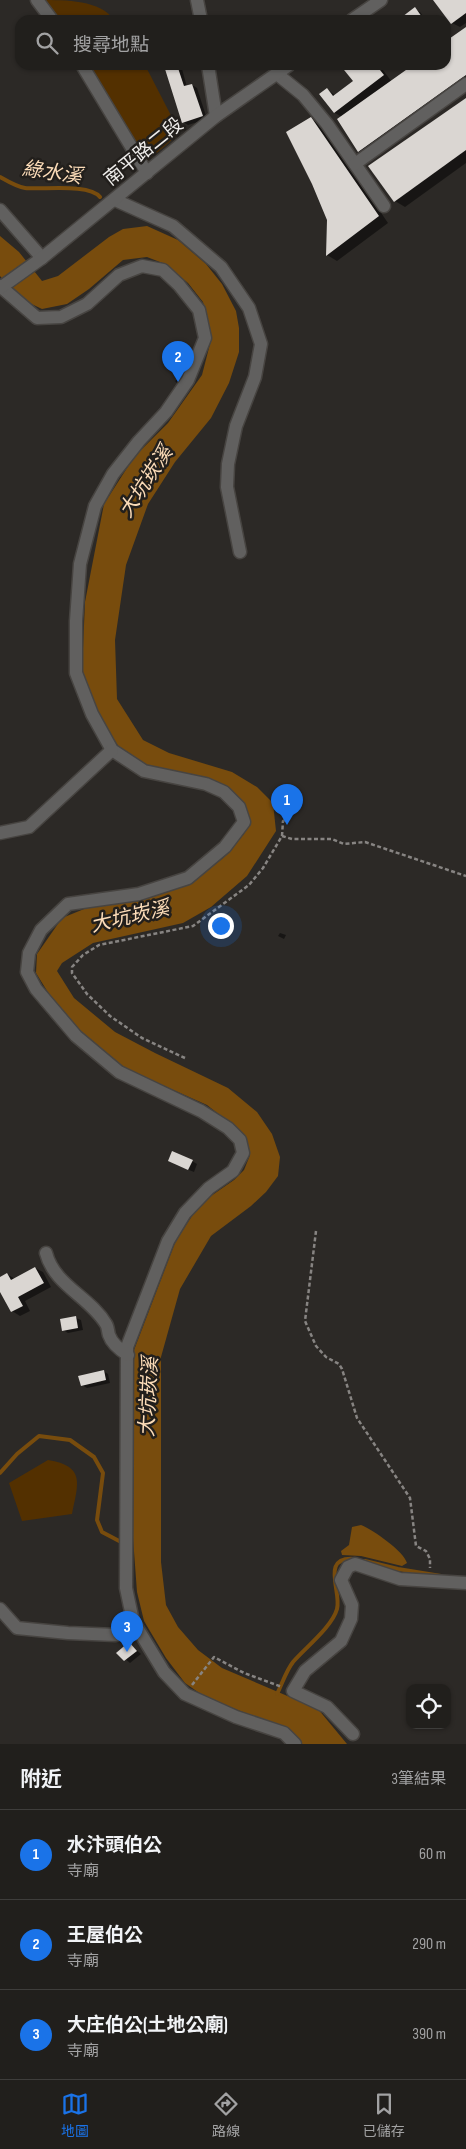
<!DOCTYPE html>
<html lang="zh-TW">
<head>
<meta charset="utf-8">
<style>
	:root { --surface:#211f1c; --page:#2d2c29; --text:#f1f3f6; --muted:#a2a2a3; --line:#3e3d3b; --accent:#1a73e8 }
	body { margin:0; font-family:"Sofia Sans Condensed","Noto Sans TC",sans-serif; background:var(--page); color:var(--text) }
	.controls { position:absolute; right:15px; bottom:15px; display:grid; overflow:hidden; border-radius:10px; box-shadow:0 1px 4px #0004 }
	.controls button { width:45px; height:45px; display:grid; place-items:center; padding:0; border:0; border-bottom:1px solid var(--line); background:var(--surface); color:var(--text); font:25px sans-serif }
	.you { position:absolute; left:220px; top:925px; width:18px; height:18px; margin:-12px; border:4px solid #fff; border-radius:50%; background:#1a73e8; box-shadow:0 0 0 8px #1a73e833 }
	.badge { display:grid; place-items:center; width:32px; height:32px; border-radius:50%; background:var(--accent); color:#fff; font-size:16px; font-weight:700 }
	.pin { position:absolute; translate:-50% -41px; filter:drop-shadow(0 1px 2px #0008) }
	.pin::after { content:''; position:absolute; top:26px; width:18px; height:15px; background:inherit; clip-path:polygon(0 0,100% 0,50% 100%) }
	.list { margin:0; padding:0; list-style:none }
	h2 { display:flex; justify-content:space-between; align-items:center; height:65px; margin:0; padding:0 20px; font-size:21px }
	h2 small { font-size:16px; font-weight:400; color:var(--muted) }
	.list li { display:grid; grid-template-columns:32px 1fr auto; gap:15px; align-items:center; box-sizing:border-box; height:90px; padding:0 20px; border-top:1px solid var(--line) }
	.list b { display:block; font-size:19px; white-space:nowrap }
	.list p { margin:0; font-size:16px; white-space:nowrap; color:var(--muted) }
	.list em { font-size:16px; font-style:normal; color:var(--muted) }
	.icon { flex:none; width:28px; height:28px; fill:none; stroke:currentColor; stroke-width:2; stroke-linecap:round; stroke-linejoin:round }
	.map { position:relative; flex:none; width:466px; height:1744px; overflow:hidden }
	.search { position:absolute; background:var(--surface); box-shadow:0 1px 4px #0004; left:15px; right:15px; top:15px; height:55px; display:flex; align-items:center; gap:12px; box-sizing:border-box; padding:0 18px; border-radius:15px; color:var(--muted); font-size:19px }
	.sheet { height:335px; background:var(--surface) }
	nav { display:flex; justify-content:space-around; align-items:center; box-sizing:border-box; height:70px; border-top:1px solid var(--line); background:var(--surface); font-size:14px; color:var(--muted) }
	nav a { display:grid; justify-items:center; gap:2px }
	nav .on { color:var(--accent) }
	.map>svg:first-child { display:block }
	.green { fill:#533000 }
	.water { fill:#784c0d }
	.shadow { fill:#0007 }
	.lines { fill:none; stroke-linecap:round; stroke-linejoin:round }
	.stream { stroke:#784c0d; stroke-width:4 }
	.building { fill:#dad6d2 }
	.minor-casing { stroke:#474441; stroke-width:15 }
	.path { stroke:#878482; stroke-width:2.5; stroke-dasharray:4 2.5; stroke-linecap:butt }
	.minor { stroke:#61605f; stroke-width:12 }
	.labels { text-anchor:middle; dominant-baseline:central; stroke-width:5; stroke-linejoin:round; paint-order:stroke }
	.street-label { font-size:19px; fill:#eeecea; stroke:#221f1c }
	.water-label { font-size:20px; font-style:italic; fill:#fcdcb8; stroke:#221f1c }
</style>
</head>
<body>
<div class="map">
<svg width="466" height="1744" viewBox="0 0 466 1744">
	<rect width="100%" height="100%" fill="#2c2926"/>
	<g class="green">
		<path d="M42 0C65 0 101 0 114 20H59Z"/>
		<polygon points="89,65 145,65 180,133 146,162"/>
		<path d="M48 1460C86 1466 78 1484 72 1514L22 1521 9 1483Z"/>
	</g>
	<g class="water">
		<polygon points="147,226 178,240 206,264 222,284 236,311 239,328 239,352 229,383 211,418 175,462 148,504 126,565 115,640 117,699 143,740 169,753 232,772 257,787 273,803 276,831 247,876 211,907 183,923 93,943 62,963 57,971 74,998 115,1032 155,1053 228,1088 257,1112 272,1134 280,1157 278,1176 266,1192 251,1206 211,1236 180,1289 161,1357 161,1562 166,1605 178,1627 198,1650 222,1668 318,1709 347,1744 302,1744 288,1730 205,1697 185,1683 166,1658 144,1621 137,1592 133,1538 134,1350 176,1240 194,1213 208,1198 234,1180 244,1170 250,1155 241,1132 207,1105 126,1069 84,1034 57,1007 36,973 37,954 62,918 89,907 135,901 189,885 223,858 244,834 249,815 240,799 146,766 122,752 97,713 82,671 85,602 104,504 134,457 168,423 202,375 211,340 203,302 188,283 165,264 147,257 123,260 89,289 67,304 42,309 19,298 0,276 0,236 19,252 42,281 58,276 109,237 123,229"/>
		<path d="M361 1525C373 1530 404 1551 407 1563L402 1566 361 1556 342 1555 341 1551 349 1545 352 1527Z"/>
	</g>
	<g class="shadow">
		<polygon points="435,0 466,0 466,23 460,27 452,23"/>
		<polygon points="415,9 420,12 426,20 400,20"/>
		<polygon points="466,29 466,88 369,158 359,152 339,119 342,117 335,113 327,89 336,96 355,81 342,65 379,65 392,82 415,65 446,65 446,43"/>
		<polygon points="177,66 182,69 187,87 192,85 197,88 207,119 188,125 183,122"/>
		<polygon points="466,100 466,163 405,207 395,201"/>
		<polygon points="311,119 321,125 388,223 337,261 327,255 328,220 313,183"/>
		<polygon points="178,379 180,380 185,384 180,386 175,381"/>
		<polygon points="280,933 286,935 284,939 278,936"/>
		<polygon points="192,1161 197,1164 194,1172 174,1164"/>
		<polygon points="35,1268 43,1272 51,1287 25,1301 30,1311 20,1316 12,1311 0,1289 0,1278 7,1274 15,1279"/>
		<polygon points="76,1318 81,1320 83,1330 68,1333 63,1330"/>
		<polygon points="103,1371 108,1374 110,1383 87,1388 82,1385"/>
		<polygon points="129,1643 141,1654 130,1663 118,1653"/>
	</g>
	<g class="lines">
		<g class="stream">
			<path d="M0 177C7 181 17 187 25 188 42 190 89 183 100 197"/>
			<polyline points="0,1473 17,1454 39,1436 70,1440 94,1457 103,1473 97,1520 102,1532 123,1543"/>
			<polyline points="365,1561 398,1569 441,1576"/>
			<path d="M277 1694C282 1684 286 1671 293 1662 305 1648 332 1627 337 1609 342 1592 319 1555 356 1559"/>
		</g>
	</g>
	<g class="building">
		<polygon points="433,0 466,0 466,13 451,24"/>
		<polygon points="415,7 424,20 398,20"/>
		<polygon points="466,27 466,75 358,152 337,119 413,65 446,65 446,41"/>
		<polygon points="177,65 184,86 192,84 203,116 182,123 165,69"/>
		<polygon points="340,65 376,65 384,75 334,113 319,94 327,88 333,96 353,81"/>
		<polygon points="466,98 466,150 394,202 368,166"/>
		<polygon points="311,117 379,216 326,256 327,220 312,184 286,132"/>
		<polygon points="172,1151 193,1160 188,1170 168,1161"/>
		<polygon points="35,1267 44,1283 18,1297 23,1306 11,1312 0,1292 0,1277 7,1273 11,1280"/>
		<polygon points="76,1316 78,1328 62,1331 60,1319"/>
		<polygon points="104,1370 106,1380 81,1386 78,1376"/>
		<polygon points="129,1642 137,1651 124,1661 116,1653"/>
	</g>
	<g class="lines">
		<g class="minor-casing">
			<g id="minor">
				<polyline points="37,0 52,20"/>
				<polyline points="197,0 201,20"/>
				<polyline points="352,20 381,0"/>
				<polyline points="82,65 147,173"/>
				<polyline points="208,65 216,116"/>
				<polyline points="277,74 303,95 327,124 384,206"/>
				<polyline points="355,164 466,84"/>
				<polyline points="115,200 173,226 221,267 249,308 261,344 255,377 236,426 228,464 227,487 240,552"/>
				<polyline points="0,210 42,258"/>
				<polyline points="0,286 37,318 61,317 87,304 119,275 142,266 163,270 179,285 199,310 205,338 188,380 166,412 139,441 113,474 95,506 80,564 76,621 76,673 92,714 112,750 144,771 206,784 224,792 239,807 244,822 225,847 188,878 139,894 68,904 41,930 29,953 27,972 36,989 76,1036 119,1072 201,1111 228,1128 240,1140 243,1153 233,1171 209,1188 185,1213 168,1241 127,1347 126,1588 133,1621 164,1672 185,1694 236,1717 284,1733 295,1744"/>
				<polyline points="0,288 42,258 216,116 289,65"/>
				<polyline points="0,833 29,827 112,750"/>
				<path d="M46 1253C54 1285 90 1297 106 1324 108 1327 108 1332 109 1335 112 1344 120 1350 128 1355"/>
				<polyline points="0,1609 17,1628 68,1633 116,1635 133,1621"/>
				<polyline points="353,1734 327,1707 293,1691 305,1671 341,1641 351,1619 352,1605 341,1580 348,1567 355,1564 400,1579 466,1583"/>
			</g>
		</g>
		<g class="path">
			<polyline points="282,836 283,821 289,818"/>
			<polyline points="185,1058 142,1038 110,1016 87,994 72,973 72,967 83,955 99,945 193,926 249,885 263,868 282,836 292,839 332,839 344,844 365,842 466,876"/>
			<polyline points="316,1231 305,1321 316,1346 326,1357 339,1364 342,1369 357,1418 410,1498 416,1546 426,1551 430,1559 430,1568"/>
			<polyline points="192,1685 214,1657 244,1673 282,1687"/>
		</g>
		<use href="#minor" class="minor"/>
	</g>
	<g class="labels">
		<g class="street-label">
			<text transform="translate(144 152) rotate(-39)">南平路二段</text>
		</g>
		<g class="water-label">
			<text transform="translate(52 173) rotate(8)">綠水溪</text>
			<text transform="translate(146 482) rotate(-57)">大坑崁溪</text>
			<text transform="translate(130 917) rotate(-13)">大坑崁溪</text>
			<text transform="translate(149 1397) rotate(-87)">大坑崁溪</text>
		</g>
	</g>
</svg>
<div class="controls">
<button><svg class="icon" aria-label="locate" viewBox="0 0 24 24"><circle cx="12" cy="12" r="6"/><path d="M12 2v4M12 18v4M2 12h4M18 12h4"/></svg></button>
</div>
<div class="you"></div>
<div class="pin badge" style="left:287px;top:825px">1</div>
<div class="pin badge" style="left:178px;top:382px">2</div>
<div class="pin badge" style="left:127px;top:1652px">3</div>
<div class="search"><svg class="icon" aria-label="search" viewBox="0 0 24 24"><circle cx="10" cy="10" r="6"/><path d="M15 15l6 6"/></svg>搜尋地點</div>
</div>
<section class="sheet">
<h2>附近<small>3筆結果</small></h2>
<ul class="list">
<li><span class="badge">1</span><div><b>水汴頭伯公</b><p>寺廟</p></div><em>60 m</em></li>
<li><span class="badge">2</span><div><b>王屋伯公</b><p>寺廟</p></div><em>290 m</em></li>
<li><span class="badge">3</span><div><b>大庄伯公(土地公廟)</b><p>寺廟</p></div><em>390 m</em></li>
</ul>
</section>
<nav>
<a class="on"><svg class="icon" aria-label="map" viewBox="0 0 24 24"><path d="M3 6l6-2 6 2 6-2v14l-6 2-6-2-6 2zM9 4v14M15 6v14"/></svg>地圖</a>
<a><svg class="icon" aria-label="directions" viewBox="0 0 24 24"><path d="M12 3l9 9-9 9-9-9zM9 14v-3h6M13 9l2 2-2 2"/></svg>路線</a>
<a><svg class="icon" aria-label="saved" viewBox="0 0 24 24"><path d="M7 4h10v16l-5-4-5 4z"/></svg>已儲存</a>
</nav>
</body>
</html>
